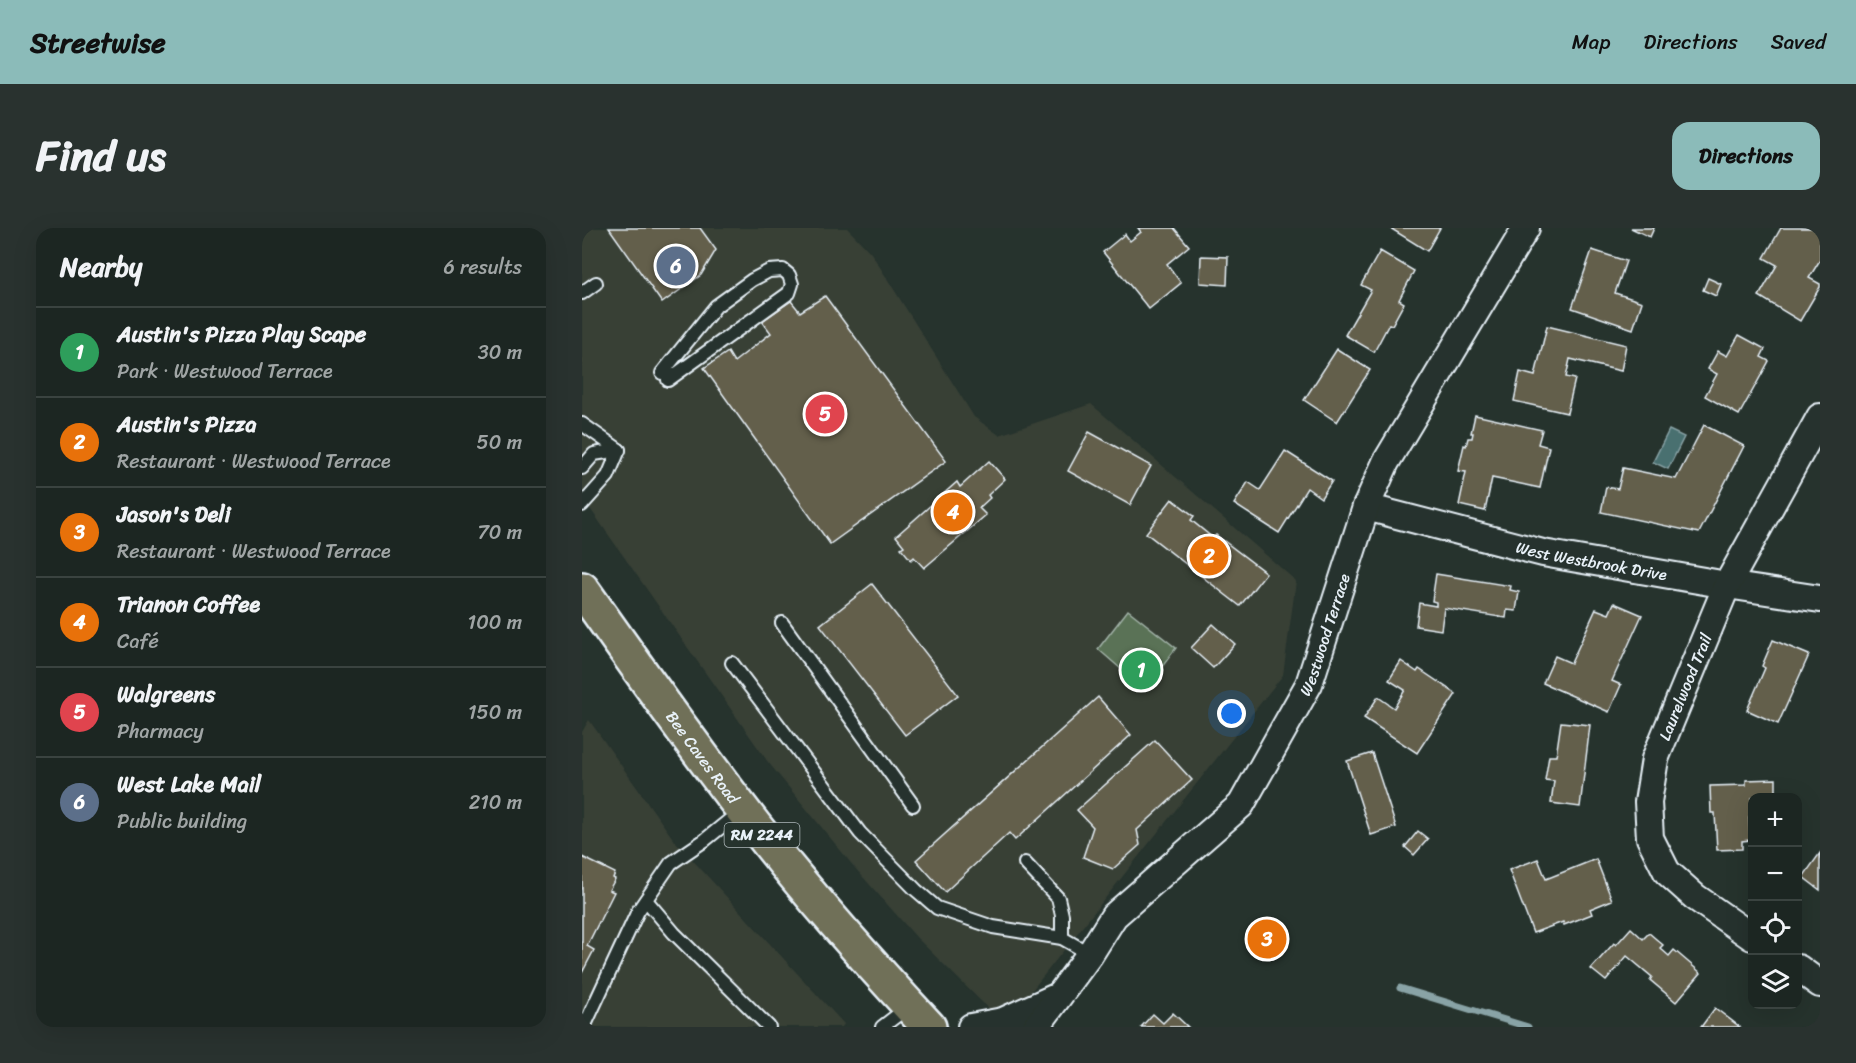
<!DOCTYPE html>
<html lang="en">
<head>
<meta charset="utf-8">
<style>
	:root { --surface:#1c2622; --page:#29322f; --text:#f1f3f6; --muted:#a0a5a5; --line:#3a4340; --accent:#8bbbb9 }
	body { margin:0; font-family:Sriracha,sans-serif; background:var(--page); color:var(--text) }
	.controls { position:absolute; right:18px; bottom:18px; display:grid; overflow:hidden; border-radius:12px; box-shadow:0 6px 24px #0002 }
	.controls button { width:54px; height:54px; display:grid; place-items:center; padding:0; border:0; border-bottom:2px solid var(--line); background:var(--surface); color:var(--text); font:30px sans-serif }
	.you { position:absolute; left:650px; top:486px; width:21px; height:21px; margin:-15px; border:4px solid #fff; border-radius:50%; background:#1a73e8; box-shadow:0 0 0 9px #1a73e833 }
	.badge { display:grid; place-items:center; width:39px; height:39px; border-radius:50%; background:var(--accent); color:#fff; font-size:20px; font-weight:700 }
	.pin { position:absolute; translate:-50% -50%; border:3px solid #fff; box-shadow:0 2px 6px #0006 }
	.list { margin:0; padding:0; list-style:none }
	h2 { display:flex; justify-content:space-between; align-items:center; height:78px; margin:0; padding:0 24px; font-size:26px }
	h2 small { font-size:20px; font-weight:400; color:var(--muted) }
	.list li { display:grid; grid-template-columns:39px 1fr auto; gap:18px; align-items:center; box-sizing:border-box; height:90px; padding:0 24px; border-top:2px solid var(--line) }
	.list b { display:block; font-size:22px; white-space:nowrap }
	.list p { margin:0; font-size:20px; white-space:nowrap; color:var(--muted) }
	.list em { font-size:20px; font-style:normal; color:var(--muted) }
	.icon { flex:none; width:33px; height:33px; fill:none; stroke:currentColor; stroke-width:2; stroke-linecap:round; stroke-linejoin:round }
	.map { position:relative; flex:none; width:1238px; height:799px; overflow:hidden; border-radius:18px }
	header { display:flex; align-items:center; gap:36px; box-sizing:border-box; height:84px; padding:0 30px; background:var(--accent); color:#111 }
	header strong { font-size:28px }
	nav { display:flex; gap:33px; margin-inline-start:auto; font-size:21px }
	.intro { display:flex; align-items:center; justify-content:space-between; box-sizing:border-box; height:144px; padding:0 36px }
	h1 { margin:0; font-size:42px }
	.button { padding:15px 27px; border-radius:18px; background:var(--accent); color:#111; font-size:21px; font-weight:700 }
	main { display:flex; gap:36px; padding:0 36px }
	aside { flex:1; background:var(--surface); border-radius:18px; box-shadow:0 6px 24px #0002 }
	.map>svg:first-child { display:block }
	.built { fill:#384036 }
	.green { fill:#5a7256; stroke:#a1b2a7; stroke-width:1.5 }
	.water { fill:#4a6f70; stroke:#89a3a6; stroke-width:1.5 }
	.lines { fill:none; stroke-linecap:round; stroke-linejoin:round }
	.stream { stroke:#89a3a6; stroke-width:7 }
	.building { fill:#635e4c; stroke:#e8f1f8; stroke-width:1.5 }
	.lane-casing { stroke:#e8f1f8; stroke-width:16 }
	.street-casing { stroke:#e8f1f8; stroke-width:30 }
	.primary-casing { stroke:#e8f1f8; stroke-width:38 }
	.lane { stroke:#26332d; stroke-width:12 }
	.street { stroke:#26332d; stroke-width:26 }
	.primary { stroke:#706f59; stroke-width:33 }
	.labels { text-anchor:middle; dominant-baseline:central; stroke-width:4.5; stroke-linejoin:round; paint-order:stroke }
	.shield { fill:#26332d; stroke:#aeb8bb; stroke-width:1.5 }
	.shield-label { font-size:15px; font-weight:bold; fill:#e8f1f8 }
	.street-label { font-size:16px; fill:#e8f1f8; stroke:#26332d }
</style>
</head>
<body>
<header>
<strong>Streetwise</strong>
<nav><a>Map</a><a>Directions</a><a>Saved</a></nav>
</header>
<div class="intro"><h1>Find us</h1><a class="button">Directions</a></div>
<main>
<aside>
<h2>Nearby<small>6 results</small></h2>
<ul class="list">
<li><span class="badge" style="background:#2e9e5b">1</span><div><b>Austin's Pizza Play Scape</b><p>Park · Westwood Terrace</p></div><em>30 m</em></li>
<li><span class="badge" style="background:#e8710a">2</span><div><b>Austin's Pizza</b><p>Restaurant · Westwood Terrace</p></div><em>50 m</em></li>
<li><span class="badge" style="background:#e8710a">3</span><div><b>Jason's Deli</b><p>Restaurant · Westwood Terrace</p></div><em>70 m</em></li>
<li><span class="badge" style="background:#e8710a">4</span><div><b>Trianon Coffee</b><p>Café</p></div><em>100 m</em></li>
<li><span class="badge" style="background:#e0444e">5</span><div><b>Walgreens</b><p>Pharmacy</p></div><em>150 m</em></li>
<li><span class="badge" style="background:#5c6f8a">6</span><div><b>West Lake Mail</b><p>Public building</p></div><em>210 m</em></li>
</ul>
</aside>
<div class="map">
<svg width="1238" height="799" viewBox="0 0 1238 799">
	<rect width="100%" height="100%" fill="#26332d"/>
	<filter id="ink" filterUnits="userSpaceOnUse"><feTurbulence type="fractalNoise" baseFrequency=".0167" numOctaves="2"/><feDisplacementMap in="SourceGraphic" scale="12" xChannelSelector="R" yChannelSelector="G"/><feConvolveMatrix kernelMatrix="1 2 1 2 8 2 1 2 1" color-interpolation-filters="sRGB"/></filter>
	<g filter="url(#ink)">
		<g class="built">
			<polygon points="0,0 265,0 289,25 392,189 417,207 509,176 714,353 701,447 443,771 409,783 335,710 273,640 186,534 0,269"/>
			<polygon points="7,492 92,612 262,796 260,799 0,799 0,504"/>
		</g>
		<polygon class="green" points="546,382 594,420 563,462 516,421"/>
		<polygon class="water" points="1087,202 1102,209 1086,241 1071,234"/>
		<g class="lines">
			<polyline class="stream" points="818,760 946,799"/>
		</g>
		<g class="building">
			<polygon points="27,0 118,0 134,22 119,47 80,75"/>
			<polygon points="556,0 592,0 607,18 585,36 599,55 567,81 521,24 543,6 548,13 559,4"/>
			<polygon points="808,0 858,0 845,23"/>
			<polygon points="1049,0 1072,0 1068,9"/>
			<polygon points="1199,0 1230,0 1238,4 1238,32 1227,50 1238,56 1238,59 1218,93 1177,68 1195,37 1182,30"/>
			<polygon points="1010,22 1044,33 1033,65 1060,74 1051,101 990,80"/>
			<polygon points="798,23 832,43 817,72 822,75 810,97 807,96 792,124 763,107 789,62 779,57"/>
			<polygon points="619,28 646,29 645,57 618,55"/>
			<polygon points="1126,50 1139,56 1134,68 1121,62"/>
			<polygon points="243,68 364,233 248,316 122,140 146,124 152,134 189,105 180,93 209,73 218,84"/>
			<polygon points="965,98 1044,117 1039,143 988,131 984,149 993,151 985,185 932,173 938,144 953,148"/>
			<polygon points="1157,107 1183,121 1179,129 1187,133 1157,187 1123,168 1135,146 1126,141 1136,123 1145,128"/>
			<polygon points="755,121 788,142 755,194 722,172"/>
			<polygon points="893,187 960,202 956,216 967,219 958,260 910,250 903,283 877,277 884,244 876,243 882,217 884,218 886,210 890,210 891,205 889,205"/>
			<polygon points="1122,197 1162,218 1117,305 1019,284 1024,259 1036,261 1041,240 1094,251"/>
			<polygon points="507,204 569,238 548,277 486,243"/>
			<polygon points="703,223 750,253 739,270 725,260 697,305 652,276 666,254 678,262"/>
			<polygon points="407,233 423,251 406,267 408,270 397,280 404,287 342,340 332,329 329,332 319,320 322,318 314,308 375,254 378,259"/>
			<polygon points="590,271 612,288 609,292 631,310 634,307 684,345 658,378 564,305"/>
			<polygon points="854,346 929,358 928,362 937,364 934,383 925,382 924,390 862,380 859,402 834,398 837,375 854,378 854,374 850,373"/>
			<polygon points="290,356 376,467 323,507 238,397"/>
			<polygon points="1032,375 1060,387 1030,453 1039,457 1027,484 961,455 973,428 989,435 1014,381 1027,386"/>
			<polygon points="631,396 653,416 631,440 609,420"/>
			<polygon points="1191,412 1227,427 1196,496 1165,482 1183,440 1180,438"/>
			<polygon points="819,433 835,444 837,441 874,466 835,525 782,490 796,469 812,480 823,462 807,452"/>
			<polygon points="516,469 549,507 433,612 427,605 363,664 334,632"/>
			<polygon points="979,494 1008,497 998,579 969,575 972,553 963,552 967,528 974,528"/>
			<polygon points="573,512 610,552 555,602 558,617 531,641 501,629 511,599 495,582"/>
			<polygon points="790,525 814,599 789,607 765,533"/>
			<polygon points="1194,551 1194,570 1170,570 1170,589 1167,589 1168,612 1160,613 1160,621 1135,622 1133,585 1129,585 1128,558 1164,557 1164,552"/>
			<polygon points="836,603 846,611 832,627 823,619"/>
			<polygon points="1238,625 1238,662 1221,649"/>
			<polygon points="0,629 33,645 31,650 33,651 27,662 32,664 5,718 12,722 0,745"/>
			<polygon points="956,631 964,651 1014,631 1030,672 1008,681 1010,686 982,697 981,694 951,705 927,642"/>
			<polygon points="1049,700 1061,711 1067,705 1081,717 1078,720 1087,728 1092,722 1119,745 1094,774 1068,752 1070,749 1045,728 1024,753 1009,741 1032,715 1034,717"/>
			<polygon points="1133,780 1158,799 1119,799"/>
			<polygon points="591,785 606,799 559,799 571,786 581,795"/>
		</g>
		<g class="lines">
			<g class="lane-casing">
				<g id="lane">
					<polyline points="0,65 14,55"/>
					<polyline points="80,145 134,78 170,52 187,43 201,42 207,47 210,56 207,65 86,152"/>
					<polyline points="0,196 37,222"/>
					<polyline points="0,240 12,226 37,222 26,248 0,277"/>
					<polyline points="200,395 331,577"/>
					<polyline points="150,435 278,605 334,662 355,680 411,699 480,710 508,726"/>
					<polyline points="443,635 476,670 480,687 480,710"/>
					<polyline points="64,672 92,705 187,799"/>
					<polyline points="2,799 56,683 89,635 123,612 160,582"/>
					<polyline points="300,799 326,779"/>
				</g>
			</g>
			<g class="street-casing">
				<g id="street">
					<path id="s1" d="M784 279 961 325 1145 357 1238 371"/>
					<path id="s2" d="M1170 709 1113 669 1085 644 1068 610 1066 574 1073 531 1145 357 1238 189"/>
					<polyline points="1216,740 1238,756"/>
					<polyline points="389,799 421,793 474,769"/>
					<path id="s3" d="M454 799 508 726 532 688 659 577 727 456 784 279 804 234 944 0"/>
				</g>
			</g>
			<g class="primary-casing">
				<g id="primary">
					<path id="s4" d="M0 361C61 447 122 534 188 617 238 680 292 740 347 799"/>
				</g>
			</g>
			<use href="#lane" class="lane"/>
			<use href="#street" class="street"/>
			<use href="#primary" class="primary"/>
		</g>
	</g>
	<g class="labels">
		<rect class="shield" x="142.5" y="595" width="75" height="24" rx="4.5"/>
		<g class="shield-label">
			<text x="180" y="607">RM 2244</text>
		</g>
		<g class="street-label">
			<text stroke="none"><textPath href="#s1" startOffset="232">West Westbrook Drive</textPath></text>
			<text stroke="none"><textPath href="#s3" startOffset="495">Westwood Terrace</textPath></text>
			<text stroke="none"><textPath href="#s2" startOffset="303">Laurelwood Trail</textPath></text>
			<text stroke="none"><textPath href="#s4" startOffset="207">Bee Caves Road</textPath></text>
		</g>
	</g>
</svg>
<div class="controls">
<button>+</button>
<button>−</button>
<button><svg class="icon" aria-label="locate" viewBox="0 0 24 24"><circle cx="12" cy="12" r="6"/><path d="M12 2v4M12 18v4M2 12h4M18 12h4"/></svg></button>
<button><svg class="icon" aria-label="layers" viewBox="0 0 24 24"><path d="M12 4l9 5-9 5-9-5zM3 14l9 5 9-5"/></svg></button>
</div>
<div class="you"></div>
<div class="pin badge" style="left:559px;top:442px;background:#2e9e5b">1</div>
<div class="pin badge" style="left:627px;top:328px;background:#e8710a">2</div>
<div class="pin badge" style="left:685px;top:711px;background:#e8710a">3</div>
<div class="pin badge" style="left:371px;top:284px;background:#e8710a">4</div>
<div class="pin badge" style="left:243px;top:186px;background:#e0444e">5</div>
<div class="pin badge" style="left:94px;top:38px;background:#5c6f8a">6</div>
</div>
</main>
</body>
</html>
